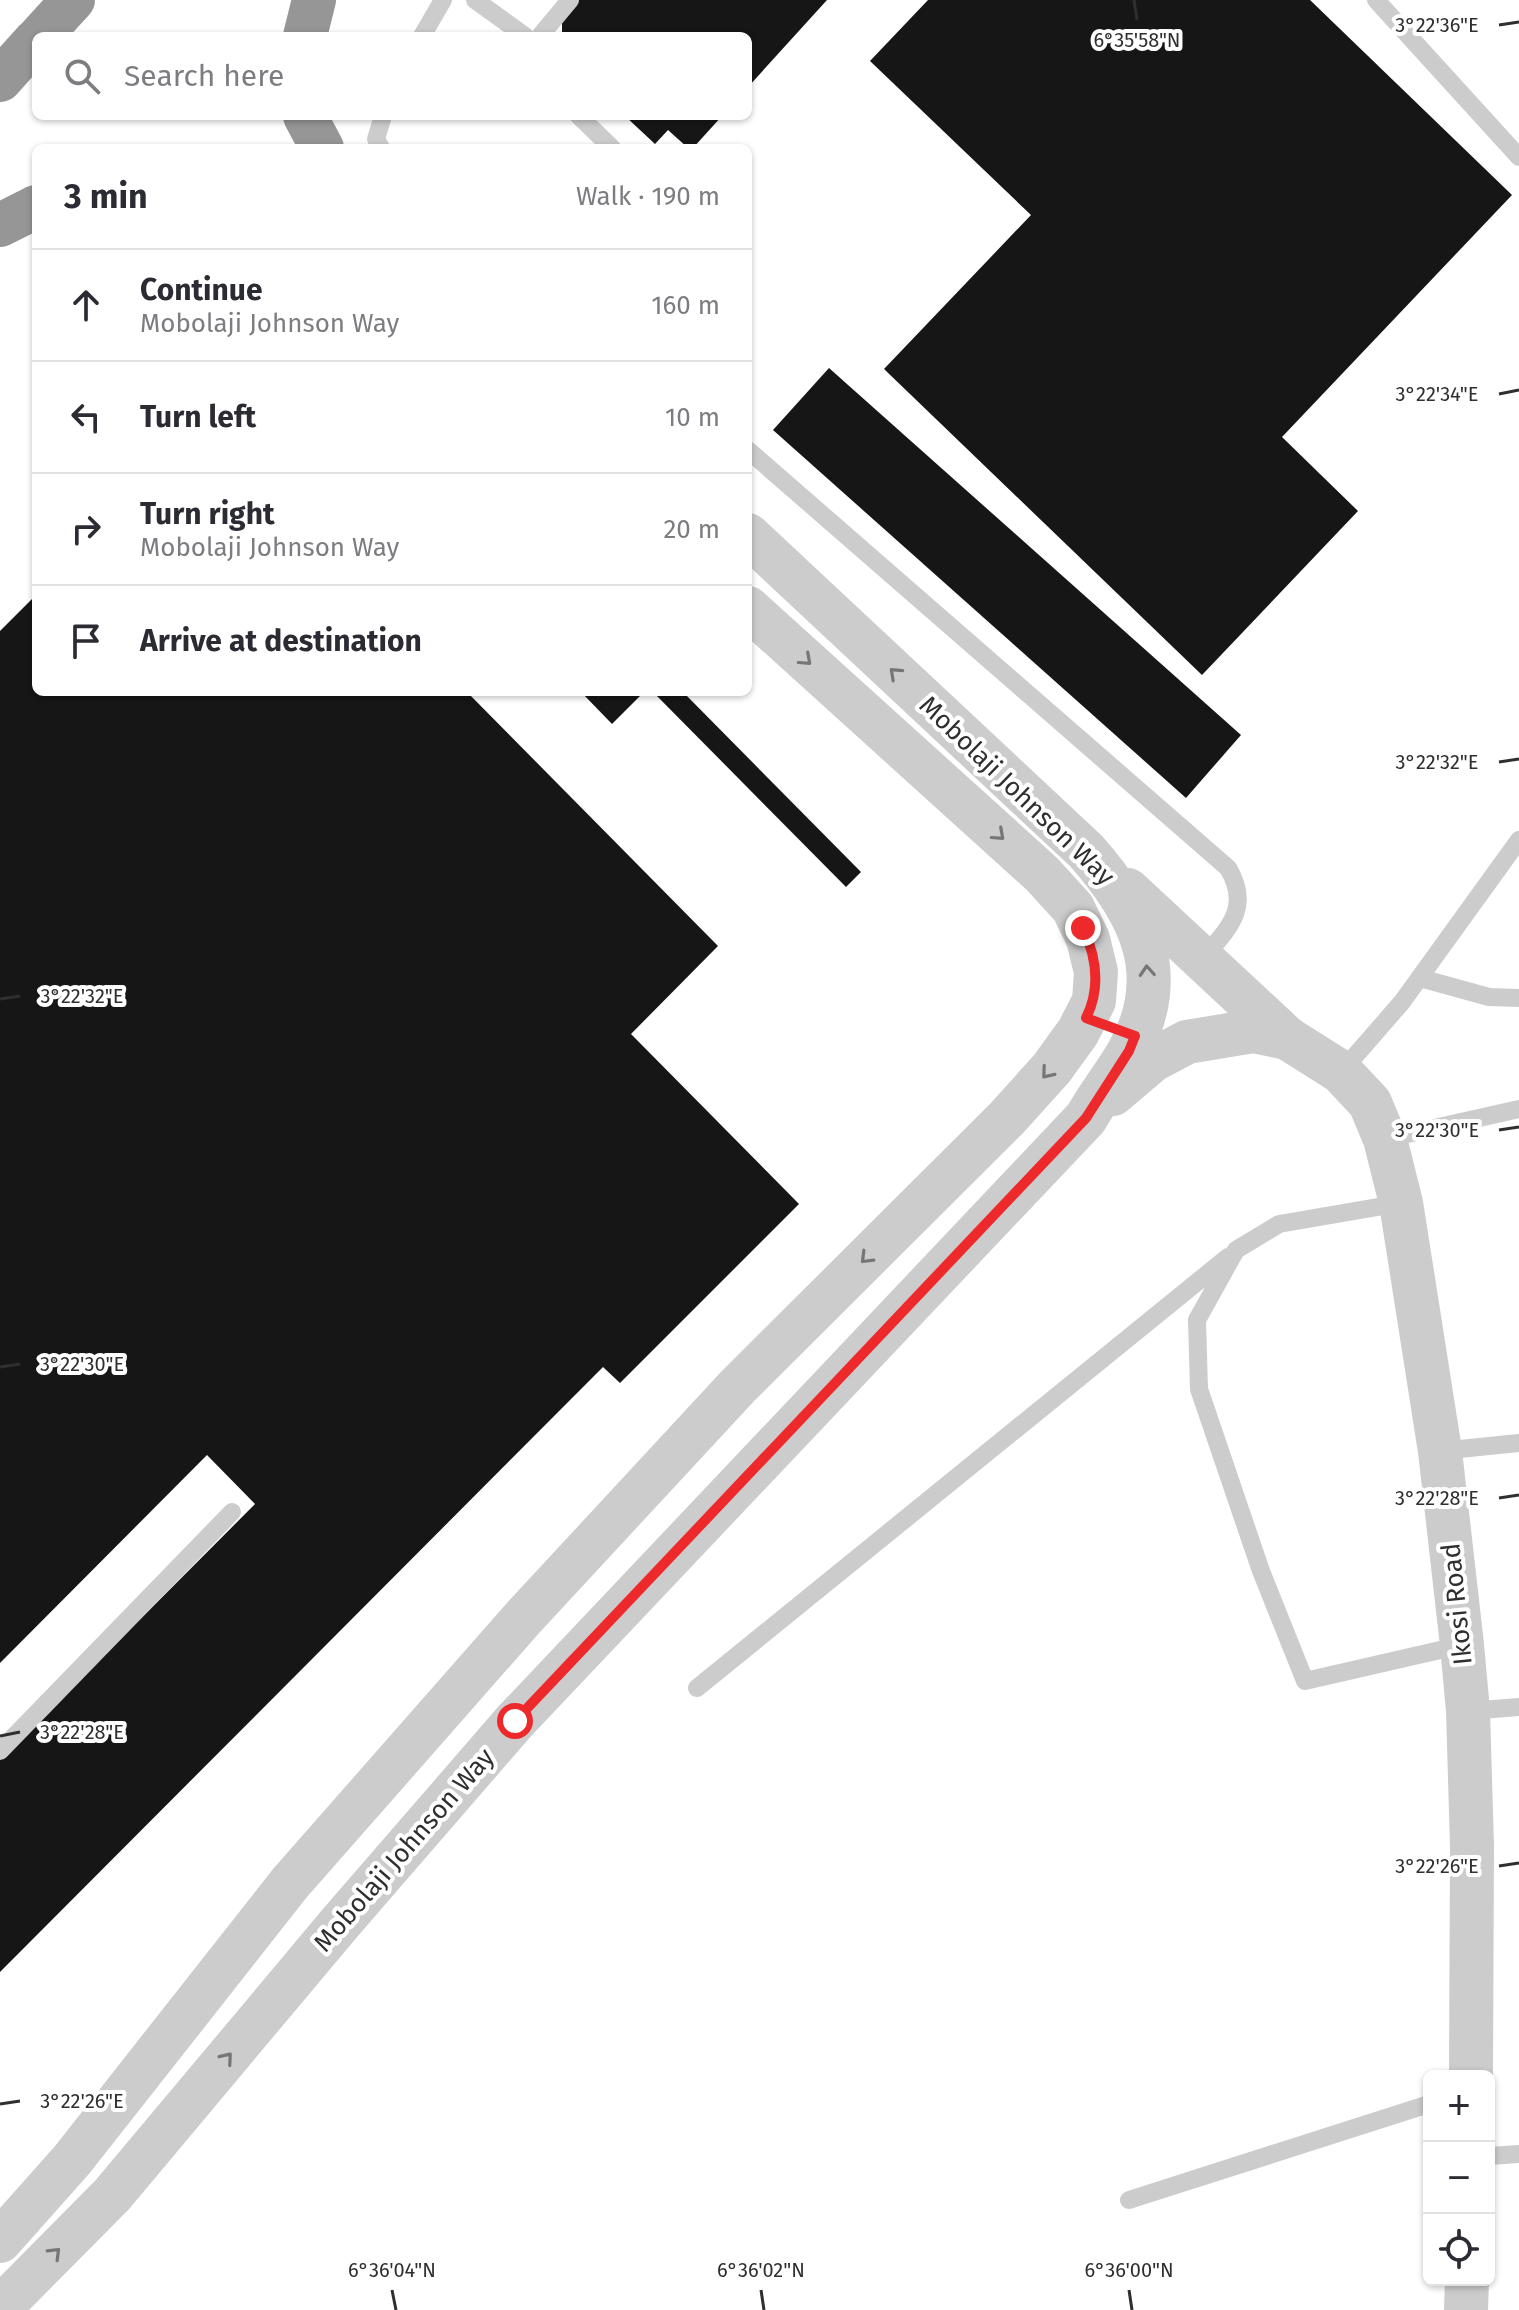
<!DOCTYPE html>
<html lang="en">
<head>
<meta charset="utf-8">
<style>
	:root { --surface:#fff; --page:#f2f2f3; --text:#2b2b33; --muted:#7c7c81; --line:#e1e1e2 }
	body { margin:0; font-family:"Fira Sans",sans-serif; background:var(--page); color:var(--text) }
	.controls { position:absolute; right:24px; bottom:24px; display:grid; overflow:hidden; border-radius:12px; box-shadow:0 2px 6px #0004 }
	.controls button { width:72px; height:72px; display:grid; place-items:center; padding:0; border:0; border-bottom:2px solid var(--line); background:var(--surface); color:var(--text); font:40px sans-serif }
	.stop { position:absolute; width:24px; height:24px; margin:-18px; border:6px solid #ee292c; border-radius:50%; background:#fff }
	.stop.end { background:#ee292c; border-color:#fff; box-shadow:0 2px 8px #0008 }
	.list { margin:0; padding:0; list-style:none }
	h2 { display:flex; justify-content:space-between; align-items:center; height:104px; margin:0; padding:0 32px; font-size:34px }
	h2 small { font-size:26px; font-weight:400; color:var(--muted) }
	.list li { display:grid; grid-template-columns:52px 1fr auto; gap:24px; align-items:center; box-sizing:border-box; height:112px; padding:0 32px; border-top:2px solid var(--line) }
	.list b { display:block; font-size:30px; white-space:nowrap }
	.list p { margin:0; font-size:26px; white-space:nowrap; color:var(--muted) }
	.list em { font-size:26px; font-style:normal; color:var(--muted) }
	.icon { flex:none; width:44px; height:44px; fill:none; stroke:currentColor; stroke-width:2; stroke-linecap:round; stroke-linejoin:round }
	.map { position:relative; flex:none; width:1519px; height:2310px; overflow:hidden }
	.search { position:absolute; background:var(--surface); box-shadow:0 2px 6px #0004; left:32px; top:32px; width:720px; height:88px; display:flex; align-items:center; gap:20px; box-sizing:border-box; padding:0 28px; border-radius:12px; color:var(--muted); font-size:30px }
	.panel { position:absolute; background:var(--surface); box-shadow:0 2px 6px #0004; left:32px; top:144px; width:720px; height:552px; border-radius:12px }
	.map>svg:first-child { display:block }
	.building { fill:#161616 }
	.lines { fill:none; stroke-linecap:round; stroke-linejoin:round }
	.service { stroke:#ccc; stroke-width:18 }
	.tertiary { stroke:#ccc; stroke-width:44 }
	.motorway { stroke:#969696; stroke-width:44 }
	.oneway { stroke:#767676 }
	.route { stroke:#ee292c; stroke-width:10 }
	.ticks { fill:none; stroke:#2f2f2f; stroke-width:3 }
	.labels { text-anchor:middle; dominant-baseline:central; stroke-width:8; stroke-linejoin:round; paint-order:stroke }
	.street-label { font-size:26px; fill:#2f2f2f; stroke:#fff }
	.ticks-label { font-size:20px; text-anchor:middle; fill:#2f2f2f; stroke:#fff; stroke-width:8; stroke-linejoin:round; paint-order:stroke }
</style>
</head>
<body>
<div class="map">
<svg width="1519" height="2310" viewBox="0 0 1519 2310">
	<rect width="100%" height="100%" fill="#fff"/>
	<g class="building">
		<polygon points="579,0 827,0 748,87 748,36 562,36 562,23"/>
		<polygon points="928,0 1310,0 1512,195 1282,437 1358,511 1202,675 884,369 1031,215 870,61"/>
		<polygon points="625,116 722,116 693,148 688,148 668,130 655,144"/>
		<polygon points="829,368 1241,735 1186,798 773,430"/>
		<polygon points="36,595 36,692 467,692 718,946 631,1034 799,1204 620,1383 603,1367 0,1972 0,1760 255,1504 207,1455 0,1663 0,631"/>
		<polygon points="581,692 644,692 612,724"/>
		<polygon points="653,692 683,692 861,872 846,887"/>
	</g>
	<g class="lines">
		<g class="service">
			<polyline points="475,0 525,36"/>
			<polyline points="1376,0 1519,157"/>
			<polyline points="422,36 443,0"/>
			<polyline points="540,36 570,0"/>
			<polyline points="579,116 612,148"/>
			<polyline points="381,148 376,139 383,116"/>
			<path d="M748 450 1228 868C1252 908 1228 929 1202 959"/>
			<polyline points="1420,978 1489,997 1519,998"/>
			<polyline points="1341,1072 1402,1002 1519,840"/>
			<polyline points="1385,1139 1519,1109"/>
			<polyline points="1401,1203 1279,1224 1236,1250 1197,1320 1199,1389 1261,1571 1305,1681 1462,1645"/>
			<polyline points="1440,1451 1519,1443"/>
			<polyline points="697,1688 1228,1257"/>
			<polyline points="1468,1711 1519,1707"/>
			<polyline points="0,1751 232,1512"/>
			<polyline points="1489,2156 1519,2154"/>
			<polyline points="1129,2200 1429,2104"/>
		</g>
		<g class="tertiary">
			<polyline points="1128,890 1287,1038 1341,1072 1370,1103 1385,1139 1401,1203 1440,1451 1462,1645 1468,1711 1472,1846 1471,2076"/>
			<polyline points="1113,1094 1153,1060 1187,1042 1253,1031 1287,1038"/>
			<polyline points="0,2241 72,2160 290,1883 523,1618 738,1386 1007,1118 1052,1068 1078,1032 1094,1001 1096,972 1088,939 1073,908 1042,874 748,608"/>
			<path d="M0 2308 112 2195 340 1923 515 1721 1086 1118C1099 1095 1116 1074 1129 1051 1172 973 1139 911 1086 851L748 535"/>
			<polyline points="1466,2310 1467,2280"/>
		</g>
		<g class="motorway">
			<polyline points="40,36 73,0"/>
			<polyline points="305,36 314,0"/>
			<polyline points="0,80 36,40"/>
			<polyline points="305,116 322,148"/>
			<polyline points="0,225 36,207"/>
		</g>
	</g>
	<defs><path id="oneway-chevron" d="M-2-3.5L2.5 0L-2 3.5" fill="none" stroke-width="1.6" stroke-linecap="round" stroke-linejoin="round" transform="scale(2)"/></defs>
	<g class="oneway">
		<use href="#oneway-chevron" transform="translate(806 660) rotate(42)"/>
		<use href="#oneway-chevron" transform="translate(895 673) rotate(-137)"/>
		<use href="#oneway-chevron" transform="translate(999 835) rotate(42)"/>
		<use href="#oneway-chevron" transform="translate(1147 971) rotate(-94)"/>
		<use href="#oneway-chevron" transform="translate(1047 1073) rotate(130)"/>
		<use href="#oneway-chevron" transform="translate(866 1258) rotate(135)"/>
		<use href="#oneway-chevron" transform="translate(227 2058) rotate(-50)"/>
		<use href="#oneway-chevron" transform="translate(55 2253) rotate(-45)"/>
	</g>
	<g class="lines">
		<path class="route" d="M515 1721 1086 1118 1129 1051 1135 1036 1086 1018C1101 988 1097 958 1083 928"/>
	</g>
	<path class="ticks" d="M1134 0 1137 20M1499 25 1519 22M1499 394 1519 390M1499 762 1519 759M0 999 20 996M1499 1130 1519 1127M0 1367 20 1364M1499 1498 1519 1495M0 1736 20 1732M1499 1866 1519 1863M0 2104 20 2101M392 2290 396 2310M761 2290 764 2310M1129 2290 1132 2310"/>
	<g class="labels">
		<g class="street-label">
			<text transform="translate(1017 791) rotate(44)">Mobolaji Johnson Way</text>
			<text transform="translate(1457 1604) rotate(-96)">Ikosi Road</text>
			<text transform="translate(404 1850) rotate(-49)">Mobolaji Johnson Way</text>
		</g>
	</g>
	<g class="ticks-label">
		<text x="1437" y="32">3°22'36"E</text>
		<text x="1137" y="47">6°35'58"N</text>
		<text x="1437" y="401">3°22'34"E</text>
		<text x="1437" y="769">3°22'32"E</text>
		<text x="82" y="1003">3°22'32"E</text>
		<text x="1437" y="1137">3°22'30"E</text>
		<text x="82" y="1371">3°22'30"E</text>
		<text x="1437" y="1505">3°22'28"E</text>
		<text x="82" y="1739">3°22'28"E</text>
		<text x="1437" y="1873">3°22'26"E</text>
		<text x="82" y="2108">3°22'26"E</text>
		<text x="392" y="2277">6°36'04"N</text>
		<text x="761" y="2277">6°36'02"N</text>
		<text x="1129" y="2277">6°36'00"N</text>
	</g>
</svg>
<div class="controls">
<button>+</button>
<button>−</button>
<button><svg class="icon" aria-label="locate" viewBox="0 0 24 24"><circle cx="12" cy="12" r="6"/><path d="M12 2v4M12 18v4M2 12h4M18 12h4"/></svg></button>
</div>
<div class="stop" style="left:515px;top:1721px"></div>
<div class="stop end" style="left:1083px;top:928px"></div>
<div class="search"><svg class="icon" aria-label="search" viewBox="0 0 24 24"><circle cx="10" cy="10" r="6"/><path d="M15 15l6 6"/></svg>Search here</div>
<section class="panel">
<h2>3 min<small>Walk · 190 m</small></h2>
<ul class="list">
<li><svg class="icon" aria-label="ahead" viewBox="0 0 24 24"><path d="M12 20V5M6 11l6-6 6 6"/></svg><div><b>Continue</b><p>Mobolaji Johnson Way</p></div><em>160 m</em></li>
<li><svg class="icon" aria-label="left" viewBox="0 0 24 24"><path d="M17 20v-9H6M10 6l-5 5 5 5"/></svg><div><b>Turn left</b></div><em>10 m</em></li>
<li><svg class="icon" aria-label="right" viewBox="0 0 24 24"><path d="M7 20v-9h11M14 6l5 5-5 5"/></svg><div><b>Turn right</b><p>Mobolaji Johnson Way</p></div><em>20 m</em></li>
<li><svg class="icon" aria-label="arrive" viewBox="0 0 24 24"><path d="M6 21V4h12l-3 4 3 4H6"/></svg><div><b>Arrive at destination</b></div></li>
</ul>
</section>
</div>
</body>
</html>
